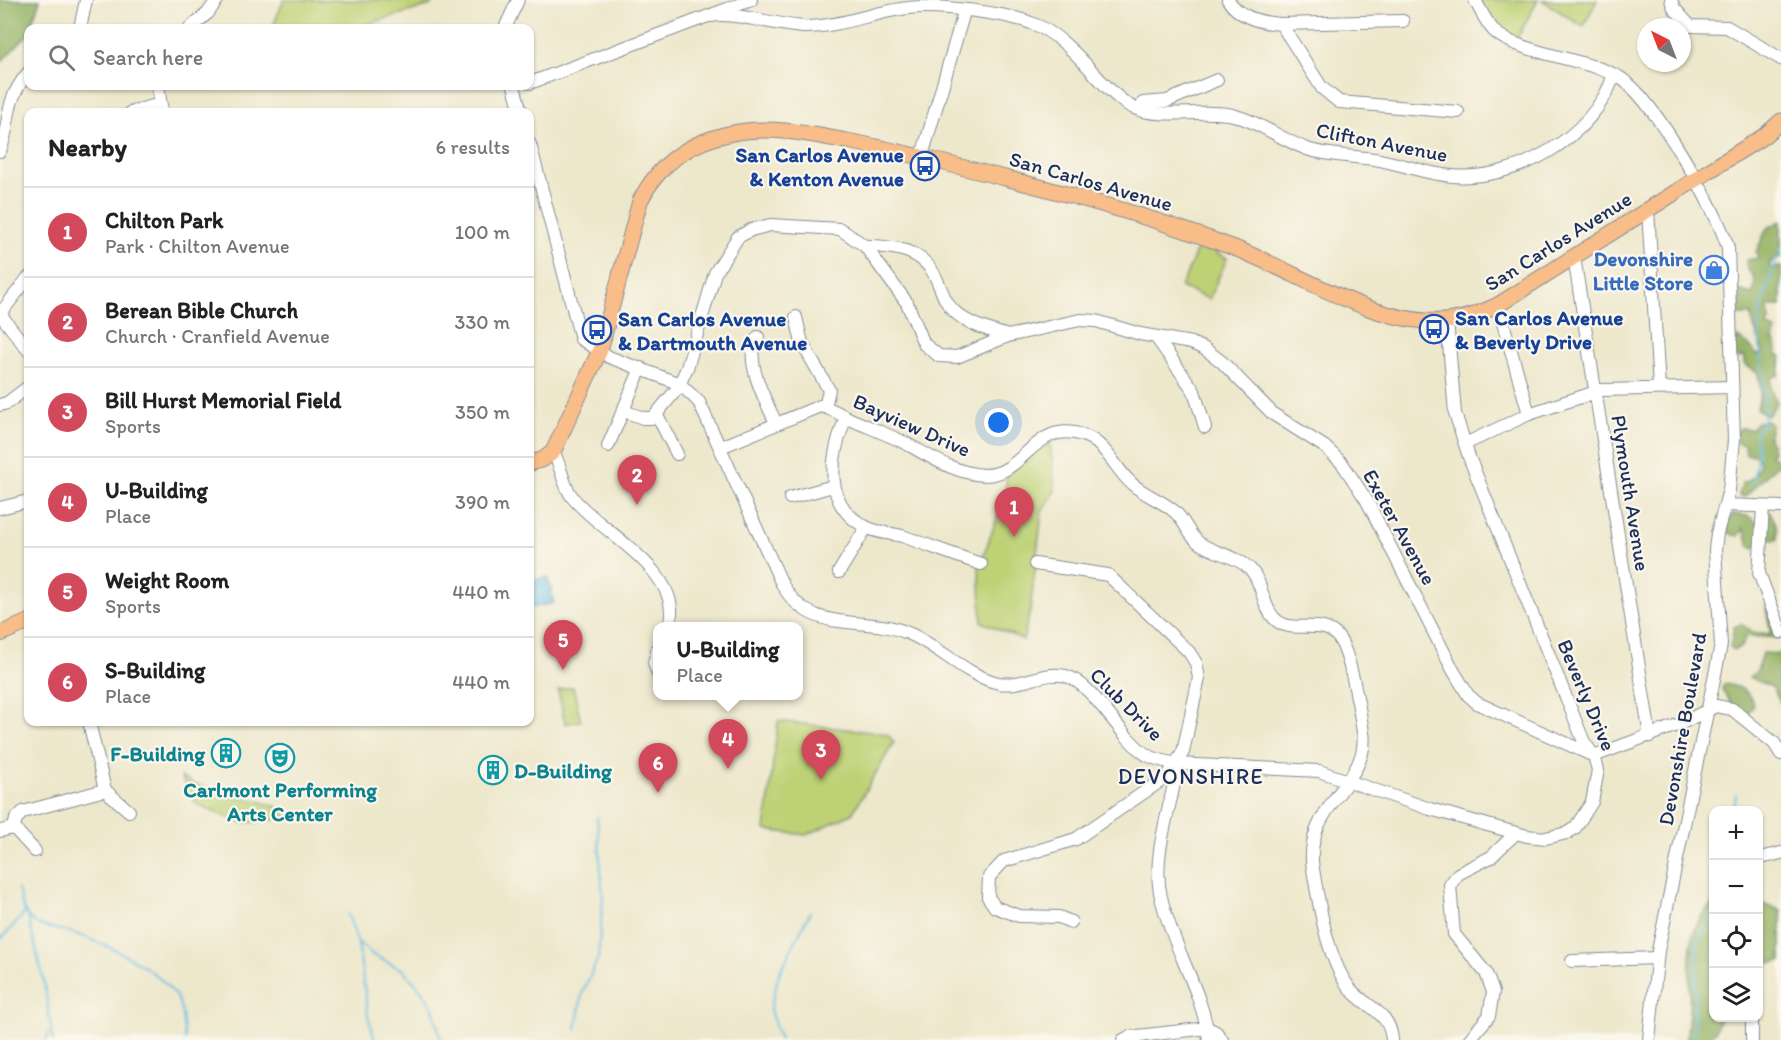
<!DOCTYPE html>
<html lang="en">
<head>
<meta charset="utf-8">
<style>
	:root { --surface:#fff; --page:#f6f6f6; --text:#222; --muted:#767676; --line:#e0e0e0; --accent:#d1495b }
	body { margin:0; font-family:Itim,sans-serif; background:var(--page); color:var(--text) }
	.controls { position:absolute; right:18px; bottom:18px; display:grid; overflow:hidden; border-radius:12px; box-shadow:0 2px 4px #0004 }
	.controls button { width:54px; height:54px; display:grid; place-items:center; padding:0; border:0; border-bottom:2px solid var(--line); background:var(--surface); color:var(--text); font:30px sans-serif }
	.compass { position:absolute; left:1637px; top:18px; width:54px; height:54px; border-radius:50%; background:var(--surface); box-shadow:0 2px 4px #0004; rotate:318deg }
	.you { position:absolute; left:999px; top:423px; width:21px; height:21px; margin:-15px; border:4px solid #fff; border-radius:50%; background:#1a73e8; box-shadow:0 0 0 9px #1a73e833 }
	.badge { display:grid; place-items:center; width:39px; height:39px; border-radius:50%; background:var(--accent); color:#fff; font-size:20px; font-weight:700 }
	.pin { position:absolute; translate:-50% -50px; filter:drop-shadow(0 2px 3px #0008) }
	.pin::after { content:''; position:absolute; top:32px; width:21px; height:18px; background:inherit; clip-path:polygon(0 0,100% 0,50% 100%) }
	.popup { position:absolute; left:653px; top:622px; width:150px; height:78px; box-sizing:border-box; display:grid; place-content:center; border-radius:12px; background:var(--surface); filter:drop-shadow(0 2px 4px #0005); font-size:20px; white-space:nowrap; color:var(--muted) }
	.popup b { font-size:22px; color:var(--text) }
	.popup::after { content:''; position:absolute; left:50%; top:100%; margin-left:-12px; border:12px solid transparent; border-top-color:var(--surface) }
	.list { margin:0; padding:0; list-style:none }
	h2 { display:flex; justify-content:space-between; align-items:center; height:78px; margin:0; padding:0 24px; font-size:26px }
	h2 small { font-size:20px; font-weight:400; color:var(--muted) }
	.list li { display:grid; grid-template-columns:39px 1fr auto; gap:18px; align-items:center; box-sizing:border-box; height:90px; padding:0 24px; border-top:2px solid var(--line) }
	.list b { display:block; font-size:22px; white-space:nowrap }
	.list p { margin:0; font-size:20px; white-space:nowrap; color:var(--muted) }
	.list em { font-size:20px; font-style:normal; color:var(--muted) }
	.icon { flex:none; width:33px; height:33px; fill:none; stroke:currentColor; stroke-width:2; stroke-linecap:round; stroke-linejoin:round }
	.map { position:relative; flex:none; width:1781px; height:1040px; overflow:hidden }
	.search { position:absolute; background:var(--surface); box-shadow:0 2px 4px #0004; left:24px; top:24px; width:510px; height:66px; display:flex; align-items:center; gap:15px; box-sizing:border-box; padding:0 21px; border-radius:12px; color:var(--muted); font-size:22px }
	.panel { position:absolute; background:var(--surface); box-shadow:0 2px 4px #0004; left:24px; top:108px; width:510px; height:618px; border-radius:12px }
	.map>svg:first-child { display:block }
	.green { fill:#bed174; stroke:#6c8069; stroke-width:1.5 }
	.forest { fill:#96b366; stroke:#587162; stroke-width:1.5 }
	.water { fill:#64bce1; stroke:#4076a0; stroke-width:1.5 }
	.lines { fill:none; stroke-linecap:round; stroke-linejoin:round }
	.stream { stroke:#64bce1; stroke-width:2 }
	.minor-casing { stroke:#848b94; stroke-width:14 }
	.major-casing { stroke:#848b94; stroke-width:17 }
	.minor { stroke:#fff; stroke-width:12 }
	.major { stroke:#f8bd88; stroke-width:15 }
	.labels { text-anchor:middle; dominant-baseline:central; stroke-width:4.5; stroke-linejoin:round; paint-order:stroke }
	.street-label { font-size:21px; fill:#1b2f5e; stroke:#fbf7ec }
	.transit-label { font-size:21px; font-weight:bold; fill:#164399; stroke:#fbf7ec; text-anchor:start }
	.shop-label { font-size:21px; font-weight:bold; fill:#366cbe; stroke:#fbf7ec; text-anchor:end }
	.culture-label { font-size:21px; font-weight:bold; fill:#0d838f; stroke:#fbf7ec; text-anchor:end }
	.neighbourhood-label { font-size:22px; letter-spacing:1.5px; fill:#1b2f5e; stroke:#fbf7ec }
</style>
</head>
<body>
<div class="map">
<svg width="1781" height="1040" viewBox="0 0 1781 1040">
	<rect width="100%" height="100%" fill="#fbf7ec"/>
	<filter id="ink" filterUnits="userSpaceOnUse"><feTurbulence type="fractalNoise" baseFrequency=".0167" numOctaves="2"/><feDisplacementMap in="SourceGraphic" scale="12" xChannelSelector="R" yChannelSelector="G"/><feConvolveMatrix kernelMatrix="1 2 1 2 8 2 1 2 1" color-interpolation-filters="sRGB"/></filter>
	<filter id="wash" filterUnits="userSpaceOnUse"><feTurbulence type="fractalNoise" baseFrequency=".008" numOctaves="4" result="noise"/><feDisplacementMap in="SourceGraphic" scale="24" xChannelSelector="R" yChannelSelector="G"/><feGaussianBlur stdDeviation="1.35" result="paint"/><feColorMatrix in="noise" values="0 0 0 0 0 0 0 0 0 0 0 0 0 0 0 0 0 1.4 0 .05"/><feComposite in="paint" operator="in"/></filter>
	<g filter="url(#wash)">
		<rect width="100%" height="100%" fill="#ede7cb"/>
		<g class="green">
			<polygon points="284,0 429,0 431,5 355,28 272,28"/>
			<polygon points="1474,0 1538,0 1515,42 1497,33"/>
			<polygon points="1542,0 1597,0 1583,27"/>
			<polygon points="1199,245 1227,258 1209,299 1181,287"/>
			<polygon points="1050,442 1055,491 1042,512 1030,611 1023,640 982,622 979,568 1004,498 1007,475 1034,451"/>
			<polygon points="573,687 581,721 565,724 558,690"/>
			<polygon points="778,721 887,734 894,742 852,814 806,835 765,830"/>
			<path d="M181 777C216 799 262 794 297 817L242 823 196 804Z"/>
		</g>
		<g class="forest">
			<polygon points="0,0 40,0 28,34 0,63"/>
			<path d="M1781 221V257L1774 259 1769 265 1771 268 1781 267V306H1768L1769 321 1767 327 1776 330 1773 340 1776 343V354L1781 356 1779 375 1771 378V390L1777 402 1768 416 1757 409 1761 391 1758 373 1745 365V357L1736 358 1733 341 1739 338 1751 347 1757 355 1763 353C1760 338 1753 330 1751 315H1737L1733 311 1735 289 1752 294C1757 284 1756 277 1747 269L1746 260 1758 258 1756 252 1767 228Z"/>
			<path d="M1767 421 1771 424 1769 437 1773 451 1770 455 1777 459 1778 464 1745 497 1739 496 1742 483C1754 479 1757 474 1760 462L1755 455 1746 454 1744 445 1737 443 1736 434 1740 428 1751 429 1757 422Z"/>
			<path d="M1770 512 1777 526V540L1763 539 1754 548 1749 546 1744 528 1739 536 1730 534 1726 526 1733 514C1744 515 1752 515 1758 525L1766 513Z"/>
			<path d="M1766 605 1781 638 1746 636 1742 646 1734 650 1730 647 1734 627 1741 624 1753 632 1770 634C1771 623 1766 616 1766 605Z"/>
			<polygon points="1763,653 1778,654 1781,656 1778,683 1781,684 1781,704 1772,687 1749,677 1757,671"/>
			<path d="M1724 684C1738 686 1751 690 1753 706L1747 715 1731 704 1722 689Z"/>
			<polygon points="1759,903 1781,910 1781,961 1759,964"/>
			<path d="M1713 904 1714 1018 1720 1019 1715 1031 1709 1036 1712 1040H1687C1687 1030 1688 1021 1689 1012 1692 977 1681 928 1713 904Z"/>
		</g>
		<polygon class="water" points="548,577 554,603 530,608 530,581"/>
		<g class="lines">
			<g class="stream">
				<polyline points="1752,485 1758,454 1755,434 1763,422 1765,413 1758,320 1772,270 1781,249"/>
				<polyline points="1776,675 1781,682"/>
				<polyline points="1733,810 1736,795"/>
				<path d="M18 889C20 896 22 909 27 915 38 930 58 928 73 933 108 945 153 965 175 995 183 1005 183 1028 185 1040"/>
				<polyline points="348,914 357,941 371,954 403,970 423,992 433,1008 441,1040"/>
				<polyline points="28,917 44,982 53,1040"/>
				<polyline points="0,940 26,912"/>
				<polyline points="358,943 368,1015 375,1040"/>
				<polyline points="576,1029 582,994 598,958 603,898 597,817"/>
				<polyline points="46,1040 50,1032"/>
				<polyline points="780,1040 770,1010 779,974 810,912"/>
				<polyline points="1693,1040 1697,940 1714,913"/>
			</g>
		</g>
	</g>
	<g filter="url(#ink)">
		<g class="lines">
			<g class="minor-casing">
				<g id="minor">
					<path d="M1228 0C1240 18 1261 23 1281 24L1322 88 1339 102 1458 112"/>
					<path d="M1475 0C1480 10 1486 22 1494 31 1518 54 1589 58 1622 79 1654 100 1717 209 1728 248L1734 440 1729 490 1717 533 1715 550 1721 645 1658 951 1649 1040"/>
					<polyline points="1671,0 1674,8 1690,26 1727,27 1781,59"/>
					<path d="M712 16C730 11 780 26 805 27 840 27 873 12 908 8 935 4 1005 13 1031 23 1060 33 1082 61 1103 83 1112 92 1122 103 1134 108 1164 120 1201 108 1233 115 1260 122 1283 141 1310 150 1331 156 1352 156 1374 159 1400 163 1425 174 1452 176 1516 181 1593 138 1614 75"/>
					<polyline points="1281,24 1403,21"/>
					<polyline points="80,28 86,0"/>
					<polyline points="190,28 208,13 217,0"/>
					<polyline points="505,28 518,0"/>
					<polyline points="530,83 751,0"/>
					<polyline points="158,86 162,112"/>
					<polyline points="514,86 521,112"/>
					<polyline points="1143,103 1167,101 1217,80"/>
					<polyline points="131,112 160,104"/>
					<path d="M530 144 581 339 609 357 680 384 699 402 782 584C811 637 863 614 908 633 939 646 966 676 999 683 1023 687 1045 670 1066 676 1093 683 1120 738 1147 755 1156 760 1167 762 1177 764L1319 771 1430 809 1527 836 1546 838 1567 833 1575 828 1592 802 1598 770 1594 756 1584 742 1469 457 1455 413 1447 321"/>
					<path d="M0 151C12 120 3 103 28 73"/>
					<polyline points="922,156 964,12"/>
					<polyline points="1648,210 1659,388"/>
					<path d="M865 246C893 246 923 249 936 278 942 290 944 302 954 311 968 325 989 330 1008 336"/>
					<polyline points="1574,257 1650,736"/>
					<polyline points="1498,305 1529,414"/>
					<polyline points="0,314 28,350"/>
					<polyline points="0,314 28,278"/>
					<polyline points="796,317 802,343 829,390 825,407"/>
					<path d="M758 337C742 358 766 402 776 423"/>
					<polyline points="1156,337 1194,391 1205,427"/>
					<polyline points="0,405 7,403 28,387"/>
					<polyline points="624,411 643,418 653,418 677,389 687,368 715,273 738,237 751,230 770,225 840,229 865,246 907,303 924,344 939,356 957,357 1008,336 1080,320 1096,321 1140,334 1191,343 1205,349 1222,362 1273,414 1325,447 1342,463 1367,501 1453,670 1468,695 1477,703 1594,756 1680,724 1716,706 1732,709 1774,743 1781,754"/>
					<polyline points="657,415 677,454"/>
					<path d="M846 417C831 455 821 504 866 527 877 533 890 533 902 536 928 545 954 555 981 564"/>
					<polyline points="1465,444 1529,414 1602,390 1732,387"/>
					<polyline points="608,446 641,368"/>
					<path d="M721 447 820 406C831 408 840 414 850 419 868 427 887 434 905 443 930 456 955 474 985 475 1025 475 1035 417 1085 436 1106 444 1115 468 1130 482 1143 495 1162 500 1175 512 1185 521 1188 534 1198 542 1214 554 1237 555 1251 570 1263 583 1262 606 1274 618 1291 637 1321 616 1338 637 1350 652 1360 711 1363 732 1371 783 1302 806 1313 869 1319 905 1328 965 1353 992 1370 1009 1390 1013 1392 1040"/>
					<path d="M553 452C562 466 562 485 573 498 600 532 686 573 669 626"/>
					<polyline points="790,498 833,486"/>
					<polyline points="1725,505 1781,507"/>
					<polyline points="1763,507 1759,573 1781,632"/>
					<polyline points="0,508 28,501"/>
					<polyline points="1035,564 1108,575 1189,652 1196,663 1199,678 1183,752 1168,776 1076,839 1004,861 989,877 988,897 995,907 1019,916 1059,917 1071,922"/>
					<polyline points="839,572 866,528"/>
					<polyline points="658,647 654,663 658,674"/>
					<polyline points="89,722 105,790 129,811"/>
					<path d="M1177 766C1172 807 1151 855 1161 897 1172 946 1202 990 1209 1040"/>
					<polyline points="14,828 16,819 23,812 105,790"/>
					<polyline points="0,831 14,828 35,851"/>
					<polyline points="1765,857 1781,853"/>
					<polyline points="1572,961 1657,958"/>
					<polyline points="1752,1018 1752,1040"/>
					<polyline points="1123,1040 1129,1037 1208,1028 1216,1032 1222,1040"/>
					<polyline points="1469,1040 1489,1016 1493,992 1486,973 1454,934 1450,885 1458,874 1491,857 1516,833"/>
				</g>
			</g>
			<g class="major-casing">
				<g id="major">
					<path d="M530 463 542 460 553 452 600 350 640 201C659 163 691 141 733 133 772 125 813 135 852 142 905 152 956 166 1009 179 1084 198 1157 219 1229 246 1296 270 1372 326 1445 321 1464 320 1481 313 1498 305L1764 136 1781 121"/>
					<polyline points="0,634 28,622"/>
				</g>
			</g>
			<use href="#minor" class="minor"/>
			<use href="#major" class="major"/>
		</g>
	</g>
	<defs>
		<g id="bus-ring" transform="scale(1.5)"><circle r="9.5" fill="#fbf7ec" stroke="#1a4fb4" stroke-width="1.5"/><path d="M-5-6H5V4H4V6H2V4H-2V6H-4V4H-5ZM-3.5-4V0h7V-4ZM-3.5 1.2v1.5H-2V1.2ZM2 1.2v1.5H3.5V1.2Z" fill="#1a4fb4"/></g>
		<g id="shop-ring" transform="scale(1.5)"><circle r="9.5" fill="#fbf7ec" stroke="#3f7fe0" stroke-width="1.5"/><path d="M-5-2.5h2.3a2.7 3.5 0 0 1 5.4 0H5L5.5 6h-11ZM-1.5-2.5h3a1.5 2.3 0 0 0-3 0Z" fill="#3f7fe0"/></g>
		<g id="building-ring" transform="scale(1.5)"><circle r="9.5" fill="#fbf7ec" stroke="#0f9aa8" stroke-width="1.5"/><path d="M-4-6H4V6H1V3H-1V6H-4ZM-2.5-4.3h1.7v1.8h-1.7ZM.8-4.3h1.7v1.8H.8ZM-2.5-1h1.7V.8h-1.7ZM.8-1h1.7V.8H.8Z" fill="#0f9aa8"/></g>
		<g id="theatre-ring" transform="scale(1.5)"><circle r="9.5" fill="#fbf7ec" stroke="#0f9aa8" stroke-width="1.5"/><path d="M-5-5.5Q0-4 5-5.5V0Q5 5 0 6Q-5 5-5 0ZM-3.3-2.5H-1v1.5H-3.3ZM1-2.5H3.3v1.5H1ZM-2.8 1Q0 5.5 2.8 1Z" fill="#0f9aa8"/></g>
	</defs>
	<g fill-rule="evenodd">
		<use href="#bus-ring" x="925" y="166"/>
		<use href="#shop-ring" x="1714" y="270"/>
		<use href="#bus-ring" x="1434" y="329"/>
		<use href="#bus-ring" x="597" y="330"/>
		<use href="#building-ring" x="226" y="753"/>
		<use href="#theatre-ring" x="280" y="758"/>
		<use href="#building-ring" x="493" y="770"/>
	</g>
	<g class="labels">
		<g class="street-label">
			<text transform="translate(1382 142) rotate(11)">Clifton Avenue</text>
			<text transform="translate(1091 181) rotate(16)">San Carlos Avenue</text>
			<text transform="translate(1558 241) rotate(-32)">San Carlos Avenue</text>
			<text transform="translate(912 425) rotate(24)">Bayview Drive</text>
			<text transform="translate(1631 493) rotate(81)">Plymouth Avenue</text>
			<text transform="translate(1400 527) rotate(61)">Exeter Avenue</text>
			<text transform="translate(1587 695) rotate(67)">Beverly Drive</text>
			<text transform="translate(1127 704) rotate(45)">Club Drive</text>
			<text transform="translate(1682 729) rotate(-80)">Devonshire Boulevard</text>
		</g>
		<g class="transit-label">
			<text x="904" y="154" text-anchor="end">San Carlos Avenue<tspan x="904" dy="24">&amp; Kenton Avenue</tspan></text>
			<text x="1455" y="317">San Carlos Avenue<tspan x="1455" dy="24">&amp; Beverly Drive</tspan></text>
			<text x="618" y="318">San Carlos Avenue<tspan x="618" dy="24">&amp; Dartmouth Avenue</tspan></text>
		</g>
		<g class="shop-label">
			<text x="1693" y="258">Devonshire<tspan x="1693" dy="24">Little Store</tspan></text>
		</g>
		<g class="culture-label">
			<text x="205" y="753">F-Building</text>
			<text x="514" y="770" text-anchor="start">D-Building</text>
			<text x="280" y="789" text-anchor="middle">Carlmont Performing<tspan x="280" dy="24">Arts Center</tspan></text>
		</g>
		<g class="neighbourhood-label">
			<text x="1191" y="776">DEVONSHIRE</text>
		</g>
	</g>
</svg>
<div class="controls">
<button>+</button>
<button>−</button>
<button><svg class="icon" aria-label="locate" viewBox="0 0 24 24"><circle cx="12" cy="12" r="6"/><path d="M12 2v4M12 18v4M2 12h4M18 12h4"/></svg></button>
<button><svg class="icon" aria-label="layers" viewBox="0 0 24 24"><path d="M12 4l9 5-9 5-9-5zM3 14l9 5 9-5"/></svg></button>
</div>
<svg class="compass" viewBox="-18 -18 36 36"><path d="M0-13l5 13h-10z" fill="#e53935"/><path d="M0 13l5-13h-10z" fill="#767676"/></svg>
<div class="you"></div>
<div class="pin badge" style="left:1014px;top:537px">1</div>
<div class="pin badge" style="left:637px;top:505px">2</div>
<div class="pin badge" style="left:821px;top:780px">3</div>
<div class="pin badge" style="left:728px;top:769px">4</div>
<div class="popup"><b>U-Building</b>Place</div>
<div class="pin badge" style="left:563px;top:670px">5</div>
<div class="pin badge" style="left:658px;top:793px">6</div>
<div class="search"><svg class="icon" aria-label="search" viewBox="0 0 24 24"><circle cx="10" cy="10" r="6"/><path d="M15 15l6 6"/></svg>Search here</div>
<section class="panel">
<h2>Nearby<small>6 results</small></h2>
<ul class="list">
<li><span class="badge">1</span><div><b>Chilton Park</b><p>Park · Chilton Avenue</p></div><em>100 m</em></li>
<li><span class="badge">2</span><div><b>Berean Bible Church</b><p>Church · Cranfield Avenue</p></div><em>330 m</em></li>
<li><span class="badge">3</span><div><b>Bill Hurst Memorial Field</b><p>Sports</p></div><em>350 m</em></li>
<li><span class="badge">4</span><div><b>U-Building</b><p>Place</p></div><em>390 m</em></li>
<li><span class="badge">5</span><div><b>Weight Room</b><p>Sports</p></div><em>440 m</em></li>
<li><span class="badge">6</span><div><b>S-Building</b><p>Place</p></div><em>440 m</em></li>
</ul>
</section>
</div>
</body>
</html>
